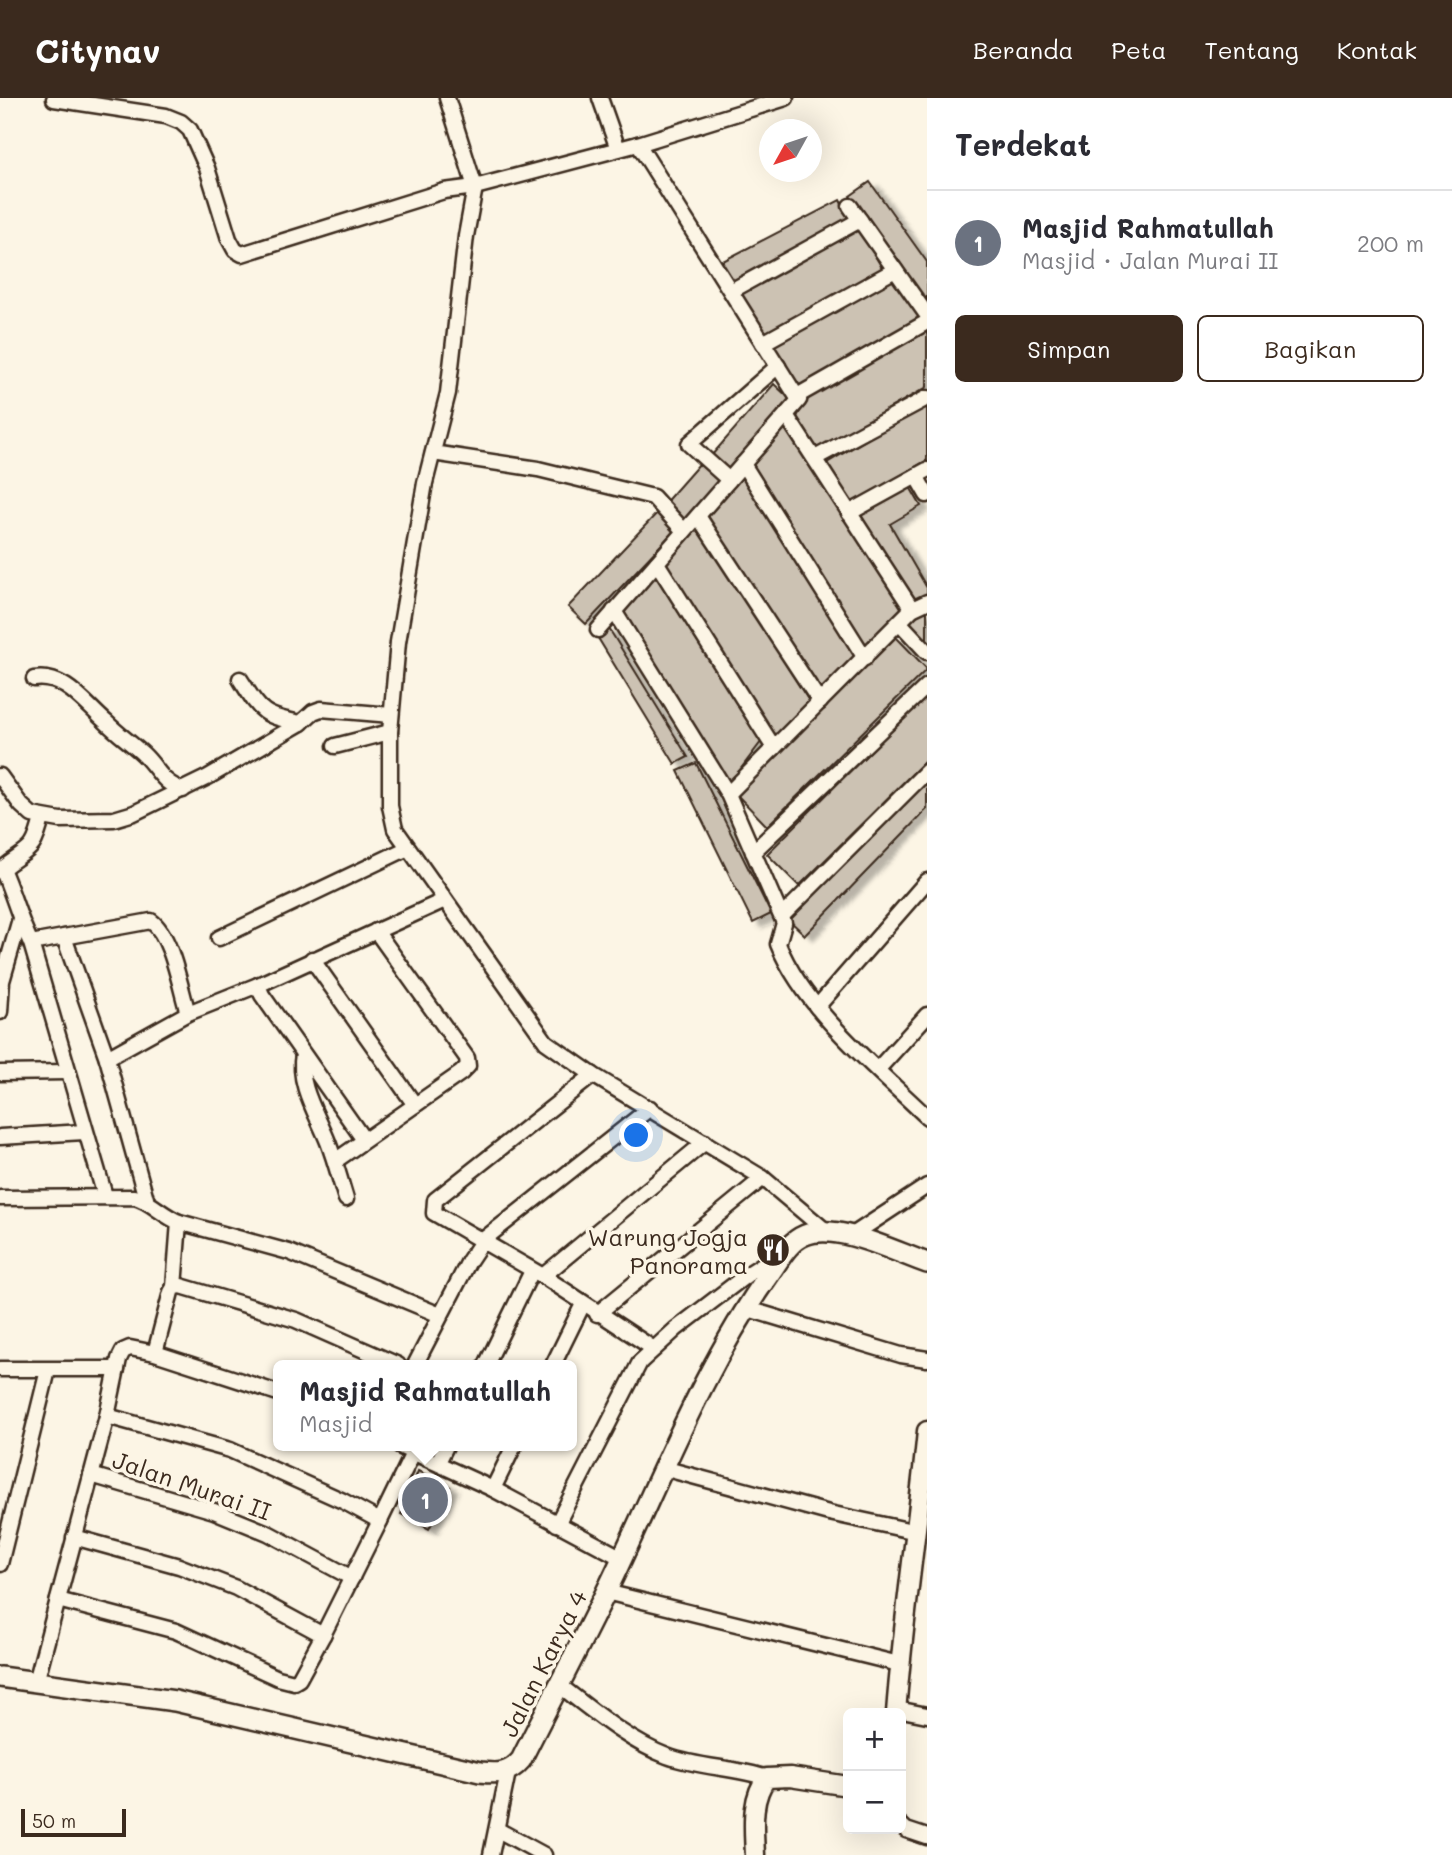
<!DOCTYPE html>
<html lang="id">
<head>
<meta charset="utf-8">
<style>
	:root { --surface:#fff; --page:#f7f7f7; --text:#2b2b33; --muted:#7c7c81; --line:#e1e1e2; --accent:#3b2a1e }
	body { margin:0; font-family:Mali,sans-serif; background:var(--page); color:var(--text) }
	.controls { position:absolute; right:21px; bottom:21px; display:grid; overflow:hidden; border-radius:10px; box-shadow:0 7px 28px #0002 }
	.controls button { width:63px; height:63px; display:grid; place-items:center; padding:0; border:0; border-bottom:2px solid var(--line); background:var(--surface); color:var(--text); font:35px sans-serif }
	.compass { position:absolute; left:759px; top:21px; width:63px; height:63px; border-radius:50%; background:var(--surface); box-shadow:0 7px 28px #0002; rotate:230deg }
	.scale { position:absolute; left:21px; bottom:18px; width:105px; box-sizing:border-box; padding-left:7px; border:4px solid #3b2a1e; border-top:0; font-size:19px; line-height:24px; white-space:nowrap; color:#3b2a1e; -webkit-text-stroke:5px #fcf5e5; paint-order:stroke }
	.you { position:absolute; left:637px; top:1038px; width:24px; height:24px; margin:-18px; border:5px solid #fff; border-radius:50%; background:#1a73e8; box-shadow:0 0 0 10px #1a73e833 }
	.badge { display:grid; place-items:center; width:46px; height:46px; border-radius:50%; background:var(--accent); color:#fff; font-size:23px; font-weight:700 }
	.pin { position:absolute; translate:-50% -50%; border:4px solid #fff; box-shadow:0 2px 7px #0006 }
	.popup { position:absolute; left:273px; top:1262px; width:304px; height:91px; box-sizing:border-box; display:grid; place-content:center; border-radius:10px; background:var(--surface); filter:drop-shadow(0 2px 5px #0005); font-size:23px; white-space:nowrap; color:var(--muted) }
	.popup b { font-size:26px; color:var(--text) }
	.popup::after { content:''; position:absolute; left:50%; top:100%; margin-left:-14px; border:14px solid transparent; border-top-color:var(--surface) }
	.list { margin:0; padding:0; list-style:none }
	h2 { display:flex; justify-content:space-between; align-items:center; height:91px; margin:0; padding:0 28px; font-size:30px }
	h2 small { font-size:23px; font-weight:400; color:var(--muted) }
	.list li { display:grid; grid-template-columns:46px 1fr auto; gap:21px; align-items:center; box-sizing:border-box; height:105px; padding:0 28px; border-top:2px solid var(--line) }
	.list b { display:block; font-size:26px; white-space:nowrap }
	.list p { margin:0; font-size:23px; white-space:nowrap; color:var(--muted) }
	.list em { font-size:23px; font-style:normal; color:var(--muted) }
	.actions { display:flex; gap:14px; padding:21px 28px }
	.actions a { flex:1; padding:16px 0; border:2px solid var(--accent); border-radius:10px; text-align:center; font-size:24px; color:var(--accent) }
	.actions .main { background:var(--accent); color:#fff }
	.map { position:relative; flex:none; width:927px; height:1757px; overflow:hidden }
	header { display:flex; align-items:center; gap:42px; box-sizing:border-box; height:98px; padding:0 35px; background:var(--accent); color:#fff }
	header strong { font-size:33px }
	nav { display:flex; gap:38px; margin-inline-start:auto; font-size:24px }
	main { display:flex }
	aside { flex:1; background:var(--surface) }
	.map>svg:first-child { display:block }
	.building { fill:#ccc2b3; stroke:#3b2a1e; stroke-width:2; filter:url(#shadow) }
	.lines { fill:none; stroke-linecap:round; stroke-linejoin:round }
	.minor-casing { stroke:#3b2a1e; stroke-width:19 }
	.tertiary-casing { stroke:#3b2a1e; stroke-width:23 }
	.secondary-casing { stroke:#3b2a1e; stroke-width:24 }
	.minor { stroke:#fcf5e5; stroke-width:14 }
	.tertiary { stroke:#fcf5e5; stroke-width:18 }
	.secondary { stroke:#fcf5e5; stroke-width:19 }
	.labels { text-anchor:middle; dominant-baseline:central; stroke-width:7; stroke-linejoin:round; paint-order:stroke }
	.poi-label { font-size:24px; fill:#3b2a1e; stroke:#fcf5e5; text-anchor:end }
	.street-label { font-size:24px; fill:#3b2a1e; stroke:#fcf5e5 }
</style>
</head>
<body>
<header>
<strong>Citynav</strong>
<nav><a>Beranda</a><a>Peta</a><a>Tentang</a><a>Kontak</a></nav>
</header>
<main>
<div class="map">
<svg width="927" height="1757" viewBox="0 0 927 1757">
	<defs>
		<filter id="shadow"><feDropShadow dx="8" dy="4.5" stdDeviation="2" flood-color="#0004"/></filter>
	</defs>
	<rect width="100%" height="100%" fill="#fcf5e5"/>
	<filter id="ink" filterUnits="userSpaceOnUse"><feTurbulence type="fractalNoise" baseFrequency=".0143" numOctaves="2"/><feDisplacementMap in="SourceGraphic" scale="14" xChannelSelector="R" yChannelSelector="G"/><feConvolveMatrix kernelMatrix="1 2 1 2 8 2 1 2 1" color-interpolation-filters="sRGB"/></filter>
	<g filter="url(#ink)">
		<g class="building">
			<polygon points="870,84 927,164 927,205 850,98"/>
			<polygon points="840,102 850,123 731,185 721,164"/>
			<polygon points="859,129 882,170 764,237 740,196"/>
			<polygon points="894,177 919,220 797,290 772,248"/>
			<polygon points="927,229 927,289 816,352 797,319 809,296"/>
			<polygon points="774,286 791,302 728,374 711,358"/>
			<polygon points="927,306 927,362 851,406 827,365"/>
			<polygon points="784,328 902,510 866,547 753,367"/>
			<polygon points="700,365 719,382 682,424 663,407"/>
			<polygon points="742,376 858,559 822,594 705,417"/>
			<polygon points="910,389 921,408 890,426 927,490 927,496 912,505 861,417"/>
			<polygon points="659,413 677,430 586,526 568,509"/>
			<polygon points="697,427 809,603 774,640 664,464"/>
			<polygon points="655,477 761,644 730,685 622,511"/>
			<polygon points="927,511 927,543 910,525 914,517"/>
			<polygon points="608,529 688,659 675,666 598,540"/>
			<polygon points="896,539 927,571 767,728 737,697"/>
			<polygon points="927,597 927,661 799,788 767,756"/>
			<polygon points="696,665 771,816 753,825 678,673"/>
			<polygon points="927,682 927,711 805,837 789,822"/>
			<polygon points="418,1373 450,1389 429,1431 401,1416"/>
		</g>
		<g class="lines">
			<g class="minor-casing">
				<g id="minor">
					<polyline points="447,0 475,89 638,46 786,0"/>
					<polyline points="600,0 618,51"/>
					<polyline points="54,1 166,18 181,24 190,32 207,70 229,141 235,152 242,156 444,93 475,89 466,138 448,295 425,385 398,544 390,634 390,708 395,731 546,944 593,977 763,1080 826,1133"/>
					<polyline points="850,108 927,217"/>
					<polyline points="731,193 860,122"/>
					<polyline points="763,245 895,172"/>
					<polyline points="797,298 927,224"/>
					<polyline points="786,317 912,511"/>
					<polyline points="433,355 538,371 653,399 684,433"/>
					<polyline points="815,360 927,300"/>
					<polyline points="743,366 865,560"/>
					<polyline points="916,378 927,397"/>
					<polyline points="729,382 689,346 778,268"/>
					<polyline points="849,415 927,372"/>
					<polyline points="698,418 820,604"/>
					<polyline points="657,465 774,650"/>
					<path d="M614 513 728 696 784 825 778 846C804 911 876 970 927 1019"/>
					<polyline points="900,525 927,554"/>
					<polyline points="598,532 799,302 638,46"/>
					<path d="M34 581C65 576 85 606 106 624 118 636 131 645 143 656 159 671 160 684 183 692"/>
					<path d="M240 581C261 614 262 618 301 625L313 614 321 611 391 617"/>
					<polyline points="335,648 390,634"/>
					<polyline points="0,678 21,707 32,717 60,722 114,721 134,715 208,679 301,625"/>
					<polyline points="728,696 912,511 927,504"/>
					<polyline points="753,754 927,588"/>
					<path d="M0 771H2C13 795 19 821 31 845L105 1098"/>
					<path d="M2 771C29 749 33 757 42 720"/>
					<polyline points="782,818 927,673"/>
					<polyline points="64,839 107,960 147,1104"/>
					<polyline points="219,840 408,750"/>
					<path d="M31 845 151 823C172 838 180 890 188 915"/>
					<polyline points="312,861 415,1007"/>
					<polyline points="817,909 927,783"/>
					<polyline points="0,914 2,883 20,821"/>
					<path d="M303 956C297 986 317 1016 328 1044 335 1062 340 1082 346 1101"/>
					<polyline points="107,960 188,915 258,887"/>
					<polyline points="878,971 927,917"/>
					<polyline points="0,975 67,974"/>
					<polyline points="593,977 435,1102 434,1115 543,1178 654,1251"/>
					<polyline points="0,1039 84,1034"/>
					<polyline points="364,1042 262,897 258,887 445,802"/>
					<polyline points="335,1063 461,975 468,968 467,960 376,833"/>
					<path d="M0 1100 134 1099C149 1102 162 1117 179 1124"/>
					<polyline points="851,1138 927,1088"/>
					<polyline points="543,1178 705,1044"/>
					<polyline points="174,1189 179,1124 289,1154 440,1217"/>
					<polyline points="745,1210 901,1257 927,1261"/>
					<polyline points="597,1216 763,1080"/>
					<polyline points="155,1255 171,1194 174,1189 181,1188 296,1222 398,1267"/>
					<polyline points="415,1267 469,1163 483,1142 650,1010"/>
					<polyline points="486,1267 532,1173"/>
					<polyline points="553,1267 583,1206"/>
					<polyline points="0,1271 117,1271"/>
					<polyline points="399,1348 493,1391 622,1460"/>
					<polyline points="438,1364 446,1348"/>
					<polyline points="663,1370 829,1415 917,1434"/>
					<polyline points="91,1377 214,1413 268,1435 352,1480"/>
					<polyline points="493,1391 514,1348"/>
					<polyline points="380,1423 413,1355"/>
					<polyline points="557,1426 640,1264 676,1231 748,1176 779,1156"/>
					<polyline points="74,1439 179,1468 236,1490 323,1537"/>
					<polyline points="0,1466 48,1272"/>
					<polyline points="606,1494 899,1566"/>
					<polyline points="58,1502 176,1533 278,1580 294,1584 299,1581 323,1537 380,1423 343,1403 230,1352 107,1318"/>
					<polyline points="36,1584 107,1318 119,1261 123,1253 130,1250 155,1255 278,1295"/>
					<path d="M559 1587C592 1612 628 1643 667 1658 699 1670 735 1669 767 1680"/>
					<polyline points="897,1611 927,1617"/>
					<polyline points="901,1727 906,1732 927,1739"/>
					<polyline points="498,1732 544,1757"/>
					<polyline points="491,1757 508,1674"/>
				</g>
			</g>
			<g class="tertiary-casing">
				<g id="tertiary">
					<path d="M896 1615C903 1521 918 1427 927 1333"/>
					<path d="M755 1757C754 1732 750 1700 767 1680L790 1679 848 1688"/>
				</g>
			</g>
			<g class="secondary-casing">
				<path id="secondary" d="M0 1579 175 1603 480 1674C498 1676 509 1676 521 1662 549 1606 578 1551 605 1496 658 1388 700 1274 770 1175 780 1161 788 1144 805 1137 837 1124 895 1154 927 1165"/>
			</g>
			<use href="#minor" class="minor"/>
			<use href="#tertiary" class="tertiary"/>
			<use href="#secondary" class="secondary"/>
		</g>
	</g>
	<defs>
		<g id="restaurant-disc" transform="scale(1.75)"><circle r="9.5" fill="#3b2a1e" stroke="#fcf5e5"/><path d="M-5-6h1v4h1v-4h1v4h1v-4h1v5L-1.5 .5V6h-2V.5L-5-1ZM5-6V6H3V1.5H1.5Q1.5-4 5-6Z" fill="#fff"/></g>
	</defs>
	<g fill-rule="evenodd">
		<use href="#restaurant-disc" x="773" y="1152"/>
	</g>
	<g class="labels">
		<g class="poi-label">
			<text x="748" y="1138">Warung Jogja<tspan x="748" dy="28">Panorama</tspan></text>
		</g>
		<g class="street-label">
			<text transform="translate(192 1387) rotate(19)">Jalan Murai II</text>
			<text transform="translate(543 1565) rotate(-63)">Jalan Karya 4</text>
		</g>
	</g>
</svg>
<div class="controls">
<button>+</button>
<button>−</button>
</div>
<svg class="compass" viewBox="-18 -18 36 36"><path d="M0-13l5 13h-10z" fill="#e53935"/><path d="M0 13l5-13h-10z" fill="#7c7c81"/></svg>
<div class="scale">50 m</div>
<div class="you"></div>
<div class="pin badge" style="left:425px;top:1402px;background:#6b7280">1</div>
<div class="popup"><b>Masjid Rahmatullah</b>Masjid</div>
</div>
<aside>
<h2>Terdekat<small></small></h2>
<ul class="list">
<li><span class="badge" style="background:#6b7280">1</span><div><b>Masjid Rahmatullah</b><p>Masjid · Jalan Murai II</p></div><em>200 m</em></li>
</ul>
<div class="actions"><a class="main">Simpan</a><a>Bagikan</a></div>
</aside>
</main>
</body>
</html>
